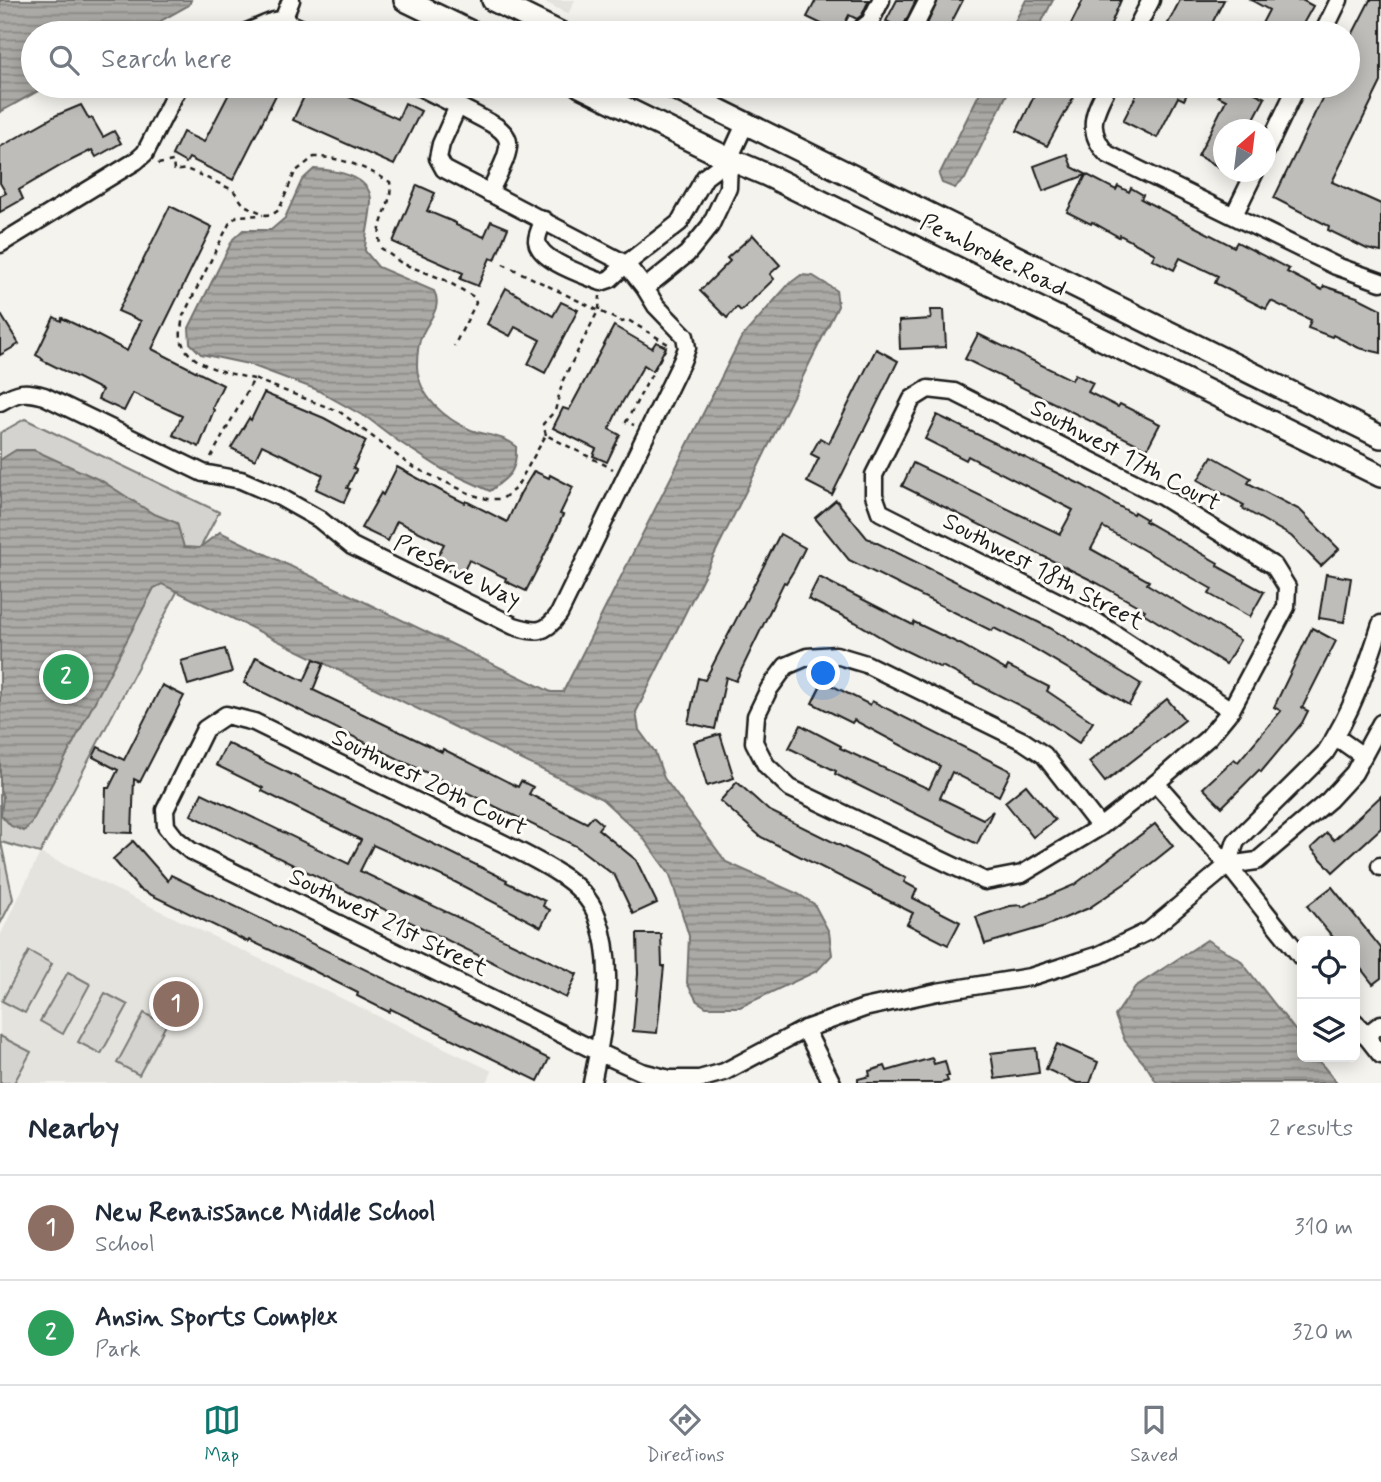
<!DOCTYPE html>
<html lang="en">
<head>
<meta charset="utf-8">
<style>
	:root { --surface:#fff; --page:#f2f2f3; --text:#1f2937; --muted:#747a83; --line:#e0e1e3; --accent:#0f766e }
	body { margin:0; font-family:Mynerve,sans-serif; background:var(--page); color:var(--text) }
	.controls { position:absolute; right:21px; bottom:21px; display:grid; overflow:hidden; border-radius:10px; box-shadow:0 4px 18px #0003 }
	.controls button { width:63px; height:63px; display:grid; place-items:center; padding:0; border:0; border-bottom:2px solid var(--line); background:var(--surface); color:var(--text); font:35px sans-serif }
	.compass { position:absolute; left:1213px; top:119px; width:63px; height:63px; border-radius:50%; background:var(--surface); box-shadow:0 4px 18px #0003; rotate:28deg }
	.you { position:absolute; left:824px; top:674px; width:24px; height:24px; margin:-18px; border:5px solid #fff; border-radius:50%; background:#1a73e8; box-shadow:0 0 0 10px #1a73e833 }
	.badge { display:grid; place-items:center; width:46px; height:46px; border-radius:50%; background:var(--accent); color:#fff; font-size:23px; font-weight:700 }
	.pin { position:absolute; translate:-50% -50%; border:4px solid #fff; box-shadow:0 2px 7px #0006 }
	.list { margin:0; padding:0; list-style:none }
	h2 { display:flex; justify-content:space-between; align-items:center; height:91px; margin:0; padding:0 28px; font-size:30px }
	h2 small { font-size:23px; font-weight:400; color:var(--muted) }
	.list li { display:grid; grid-template-columns:46px 1fr auto; gap:21px; align-items:center; box-sizing:border-box; height:105px; padding:0 28px; border-top:2px solid var(--line) }
	.list b { display:block; font-size:26px; white-space:nowrap }
	.list p { margin:0; font-size:23px; white-space:nowrap; color:var(--muted) }
	.list em { font-size:23px; font-style:normal; color:var(--muted) }
	.icon { flex:none; width:38px; height:38px; fill:none; stroke:currentColor; stroke-width:2; stroke-linecap:round; stroke-linejoin:round }
	.map { position:relative; flex:none; width:1381px; height:1083px; overflow:hidden }
	.search { position:absolute; background:var(--surface); box-shadow:0 4px 18px #0003; left:21px; right:21px; top:21px; height:77px; display:flex; align-items:center; gap:18px; box-sizing:border-box; padding:0 24px; border-radius:38px; color:var(--muted); font-size:26px }
	.sheet { height:301px; background:var(--surface) }
	nav { display:flex; justify-content:space-around; align-items:center; box-sizing:border-box; height:98px; border-top:2px solid var(--line); background:var(--surface); font-size:19px; color:var(--muted) }
	nav a { display:grid; justify-items:center; gap:4px }
	nav .on { color:var(--accent) }
	.map>svg:first-child { display:block }
	.built { fill:#e4e3de }
	.green { fill:#d4d3cf; stroke:#787876; stroke-width:2 }
	.water { fill:url(#water-rules); stroke:#72716f; stroke-width:2 }
	.building { fill:#bebdba; stroke:#1c1c1c; stroke-width:2 }
	.lines { fill:none; stroke-linecap:round; stroke-linejoin:round }
	.minor-casing { stroke:#1c1c1c; stroke-width:21 }
	.major-casing { stroke:#1c1c1c; stroke-width:26 }
	.path { stroke:#1c1c1c; stroke-width:2.5; stroke-dasharray:5 5; stroke-linecap:butt }
	.minor { stroke:#fdfcf7; stroke-width:16 }
	.major { stroke:#fdfcf7; stroke-width:21 }
	.labels { text-anchor:middle; dominant-baseline:central; stroke-width:6; stroke-linejoin:round; paint-order:stroke }
	.street-label { font-size:24px; fill:#1c1c1c; stroke:#fdfcf7 }
</style>
</head>
<body>
<div class="map">
<svg width="1381" height="1083" viewBox="0 0 1381 1083">
	<defs>
		<pattern id="water-rules" width="6" height="5" patternUnits="userSpaceOnUse" patternTransform="scale(1.75)"><rect width="6" height="5" fill="#abaaa6"/><path d="M0 2.5h6" fill="none" stroke="#8a8a86"/></pattern>
	</defs>
	<rect width="100%" height="100%" fill="#f4f3ee"/>
	<filter id="ink" filterUnits="userSpaceOnUse"><feTurbulence type="fractalNoise" baseFrequency=".0143" numOctaves="2"/><feDisplacementMap in="SourceGraphic" scale="14" xChannelSelector="R" yChannelSelector="G"/><feConvolveMatrix kernelMatrix="1 2 1 2 8 2 1 2 1" color-interpolation-filters="sRGB"/></filter>
	<g filter="url(#ink)">
		<g class="built">
			<polygon points="541,0 575,0 568,14"/>
			<polygon points="40,853 492,1071 487,1083 0,1083 0,936"/>
		</g>
		<g class="green">
			<polygon points="25,419 219,512 40,853 1,842 13,899 0,924 0,433"/>
			<polygon points="29,951 52,964 25,1013 2,1001"/>
			<polygon points="68,972 90,984 63,1034 40,1021"/>
			<polygon points="105,993 128,1005 101,1054 78,1042"/>
			<polygon points="144,1013 166,1025 139,1075 117,1063"/>
			<polygon points="0,1036 31,1052 14,1083 0,1083"/>
		</g>
		<g class="water">
			<polygon points="0,0 191,0 189,5 139,33 33,33 33,86 47,86 0,112"/>
			<polygon points="1026,0 1053,0 1036,33 1009,33"/>
			<polygon points="983,86 1011,86 965,179 955,188 942,183 939,175"/>
			<path d="M314 169C333 170 371 175 371 201 371 217 365 234 365 251L378 267 434 291C443 307 428 321 422 335 418 343 417 358 417 367 419 397 445 419 471 430 487 436 502 435 516 446 517 472 510 476 490 491L442 469 398 441 369 419 315 389 248 364 201 354 190 343 189 328 233 239 243 230H271L285 218 302 180Z"/>
			<polygon points="801,275 813,276 836,290 838,306 636,712 639,730 655,752 664,778 726,862 798,894 814,904 829,932 832,955 817,971 740,1007 706,1007 697,1001 687,983 689,936 670,875 641,835 602,799 162,584 154,588 31,824 24,831 11,826 1,815 3,797 0,789 0,460 16,450 34,450 102,481 152,513 177,523 184,547 199,548 220,532 551,692 563,692 741,338 789,284"/>
			<polygon points="1207,940 1240,960 1302,1039 1302,1057 1316,1057 1337,1083 1157,1083 1147,1067 1125,1041 1115,1016 1135,987"/>
		</g>
		<g class="building">
			<polygon points="816,0 869,0 862,15 857,19 849,15 840,33 807,17"/>
			<polygon points="897,0 916,0 902,29 886,21"/>
			<polygon points="938,0 963,0 946,33 923,33"/>
			<polygon points="1083,0 1121,0 1107,33 1084,33 1070,26"/>
			<polygon points="1180,0 1224,0 1207,33 1163,33"/>
			<polygon points="1251,0 1302,0 1313,6 1298,33 1257,33 1269,10"/>
			<polygon points="1370,0 1381,0 1381,82 1332,182 1381,204 1381,252 1367,249 1328,230 1329,226 1274,198 1328,86 1348,86 1348,43"/>
			<polygon points="233,86 263,86 277,93 233,180 189,158 186,163 172,155 183,132 204,142"/>
			<polygon points="309,86 325,86 398,119 405,103 421,111 394,165 293,120"/>
			<polygon points="1039,86 1057,86 1075,95 1047,146 1017,131"/>
			<polygon points="1141,86 1191,86 1184,100 1178,97 1157,138 1123,121"/>
			<polygon points="1223,86 1258,86 1255,93 1265,98 1248,130 1223,130 1223,169 1198,156 1226,100 1218,96"/>
			<polygon points="81,105 89,119 92,118 103,137 114,131 121,143 96,157 92,150 62,165 19,190 23,199 0,212 0,196 6,193 0,183 0,147 57,115"/>
			<polygon points="1067,154 1072,167 1116,190 1118,186 1129,192 1131,188 1143,195 1141,199 1234,247 1237,242 1289,269 1287,272 1322,290 1324,286 1357,297 1381,309 1381,353 1359,348 1333,335 1332,337 1308,328 1311,320 1271,301 1266,309 1215,283 1218,276 1180,258 1174,270 1152,259 1155,254 1120,235 1119,237 1092,222 1091,224 1067,212 1086,175 1043,191 1034,166"/>
			<polygon points="417,185 435,193 427,211 456,223 456,225 484,237 491,221 508,228 495,260 490,258 478,286 460,279 463,273 393,242"/>
			<polygon points="170,206 212,227 152,349 223,385 212,408 214,410 199,447 173,435 182,416 133,393 124,411 98,399 102,390 42,360 43,359 36,355 54,317 61,321 62,318 85,329 127,351 141,321 118,311"/>
			<polygon points="753,235 780,265 770,274 774,279 741,311 737,307 727,318 700,291 730,261 727,258"/>
			<polygon points="506,288 553,316 561,302 578,310 545,373 528,364 540,340 515,327 510,336 487,324"/>
			<polygon points="930,310 944,310 946,347 900,349 899,321 931,319"/>
			<polygon points="0,313 19,344 0,355"/>
			<polygon points="614,326 652,348 656,342 666,347 653,371 644,365 619,408 609,429 620,435 607,462 593,456 596,449 553,428 563,408 569,410"/>
			<polygon points="978,334 1072,380 1075,374 1093,383 1088,392 1118,407 1120,404 1160,424 1147,449 965,359"/>
			<polygon points="876,349 898,361 832,495 807,482 819,458 811,454 820,438 829,443"/>
			<polygon points="264,393 324,418 366,441 353,468 356,470 347,488 350,489 344,502 316,489 323,475 291,459 262,445 255,460 231,448 249,418 251,420"/>
			<polygon points="937,415 1082,485 1133,514 1134,512 1146,519 1145,521 1218,563 1217,566 1264,592 1250,617 1209,594 1212,589 1103,527 1091,549 1149,581 1147,584 1240,640 1226,664 1143,613 1145,610 1097,583 902,486 913,463 1060,534 1073,510 968,456 966,460 925,439"/>
			<polygon points="1212,456 1251,478 1248,483 1300,510 1339,549 1321,566 1291,536 1242,508 1244,505 1198,480"/>
			<polygon points="397,467 445,493 465,503 466,501 507,522 520,494 534,471 549,478 550,475 573,487 560,514 563,515 549,546 526,591 505,581 506,578 469,560 461,577 434,563 444,544 397,521 388,541 361,528 381,493 383,495"/>
			<polygon points="836,500 867,538 1050,628 1141,684 1129,705 1033,648 994,628 992,631 849,560 815,518"/>
			<polygon points="780,534 805,548 794,570 786,583 784,582 736,681 726,677 715,729 688,723 698,678 705,680"/>
			<polygon points="1326,574 1351,578 1344,622 1319,618"/>
			<polygon points="819,577 913,625 914,622 962,645 1006,670 1008,666 1049,687 1047,691 1093,722 1079,743 1038,715 942,666 941,668 894,645 855,622 808,599"/>
			<polygon points="1312,628 1336,641 1302,708 1308,711 1302,723 1261,772 1259,770 1222,807 1203,788 1234,759 1238,762 1281,711 1274,707"/>
			<polygon points="225,649 232,672 188,685 181,661"/>
			<polygon points="256,657 304,681 314,659 324,663 313,690 442,752 443,749 518,787 521,781 533,787 529,794 587,823 593,816 602,824 598,829 636,860 657,903 633,914 615,876 576,846 244,683"/>
			<polygon points="823,681 870,705 872,701 1011,771 999,796 952,772 940,798 983,819 993,811 977,844 835,774 836,771 789,748 801,725 841,746 840,748 929,789 940,766 854,720 852,723 812,703"/>
			<polygon points="162,685 184,696 140,782 134,779 132,833 105,832 106,788 109,788 118,770 93,757 98,747 124,760"/>
			<polygon points="1167,699 1185,720 1105,782 1089,762"/>
			<polygon points="720,734 734,778 707,786 694,742"/>
			<polygon points="227,743 507,880 506,882 545,901 543,906 550,910 541,927 455,882 373,845 360,871 577,974 566,998 191,815 202,793 349,864 361,840 262,791 263,788 216,765"/>
			<polygon points="737,782 768,810 906,878 904,882 917,889 913,898 960,922 948,945 907,924 913,913 761,837 720,801"/>
			<polygon points="1026,785 1055,820 1033,837 1005,802"/>
			<polygon points="1381,796 1381,828 1333,872 1311,848 1327,833 1334,840"/>
			<polygon points="1155,824 1173,846 1133,878 1089,908 1043,927 985,944 976,917 1010,906 1021,905 1022,907 1074,885"/>
			<polygon points="133,841 168,881 171,875 549,1059 538,1081 391,1009 389,1012 357,996 358,993 298,963 249,940 248,942 139,889 113,859"/>
			<polygon points="1332,887 1381,948 1381,978 1373,984 1355,961 1355,941 1336,941 1307,906"/>
			<polygon points="637,934 661,934 662,966 664,966 657,1033 633,1031 638,974"/>
			<polygon points="1057,1044 1098,1062 1090,1083 1077,1083 1046,1069"/>
			<polygon points="1036,1048 1039,1073 995,1079 991,1053"/>
			<polygon points="932,1058 934,1064 945,1061 949,1076 946,1076 948,1081 941,1083 858,1083 858,1079 870,1076 869,1071 885,1066 887,1071"/>
		</g>
		<g class="lines">
			<g class="minor-casing">
				<g id="minor">
					<polyline points="283,20 291,0"/>
					<path d="M244 33C282 19 271 14 311 33"/>
					<polyline points="856,33 870,22 881,0"/>
					<polyline points="911,33 928,0"/>
					<polyline points="1134,33 1151,0"/>
					<polyline points="1323,33 1339,0"/>
					<path d="M1108 86C1094 112 1085 130 1107 154L1336 266 1381 282"/>
					<path d="M458 106C516 136 520 132 489 193"/>
					<polyline points="1266,151 1297,86"/>
					<polyline points="1234,215 1255,172"/>
					<path d="M544 220C541 227 537 234 537 241 539 261 585 275 601 282L610 279 626 264 679 223 705 177 729 159"/>
					<polyline points="0,244 136,161 145,153 179,86"/>
					<polyline points="645,288 687,254 710,226 728,188 729,159 746,122"/>
					<path d="M0 402C18 392 24 390 44 396L203 473 241 480 278 496 319 519 352 546 514 626C537 633 545 634 559 614L682 361 687 348 685 336 656 306 645 288 626 264 444 169 438 158 441 144 458 106 418 86"/>
					<polyline points="1336,737 1363,756"/>
					<polyline points="1156,783 1208,738 1231,710 1286,607 1287,587 1274,566 1161,496 954,392 928,389 912,399 874,475 874,495 880,512 1092,619 1231,710"/>
					<polyline points="1100,827 1044,755 1023,741 866,664 836,655 807,657 786,666 769,689 756,716 754,742 766,765 790,788 985,881 1022,874 1100,827 1156,783 1228,865 1302,958"/>
					<path d="M1228 865 1236 841 1325 753C1352 713 1366 670 1381 624"/>
					<polyline points="1380,866 1381,867"/>
					<polyline points="1355,1022 1381,1055"/>
					<polyline points="805,1029 832,1083"/>
					<polyline points="1365,1036 1381,1024"/>
					<path d="M592 1083C603 1029 617 969 597 916 590 898 574 883 558 873 524 851 486 836 450 818 384 786 319 754 254 722L226 715 205 729 165 810 166 826 176 839 191 851 598 1052 642 1072 669 1079H699L724 1072 805 1029 864 1008 937 992 1030 977 1099 955 1149 931 1228 865 1257 861 1329 800 1354 773 1381 723"/>
				</g>
			</g>
			<g class="major-casing">
				<g id="major">
					<polyline points="405,0 473,33"/>
					<polyline points="493,0 560,33"/>
					<polyline points="580,86 729,159 767,175 1381,476"/>
					<polyline points="670,86 1381,437"/>
				</g>
			</g>
			<g class="path">
				<path d="M158 164 173 161 174 171 186 169 198 174 233 190 244 205 266 215 273 214 279 210 295 172 314 157C343 157 366 168 390 182 394 206 373 224 381 248L401 263 445 280 474 297 476 303 454 346"/>
				<polyline points="503,264 622,322 628,320 668,344 626,422 634,425"/>
				<path d="M254 379C232 374 185 366 181 338 180 332 182 323 183 316L229 224 237 216 263 215"/>
				<polyline points="546,435 543,424 555,411 563,380 599,309 600,296"/>
				<polyline points="211,457 254,379 340,412 411,466 473,495 487,499 502,499 516,488 546,435 613,469"/>
			</g>
			<use href="#minor" class="minor"/>
			<use href="#major" class="major"/>
		</g>
	</g>
	<g class="labels">
		<g class="street-label">
			<text transform="translate(993 256) rotate(26)">Pembroke Road</text>
			<text transform="translate(1125 456) rotate(28)">Southwest 17th Court</text>
			<text transform="translate(457 572) rotate(26)">Preserve Way</text>
			<text transform="translate(1043 572) rotate(28)">Southwest 18th Street</text>
			<text transform="translate(429 783) rotate(26)">Southwest 20th Court</text>
			<text transform="translate(388 923) rotate(26)">Southwest 21st Street</text>
		</g>
	</g>
</svg>
<div class="controls">
<button><svg class="icon" aria-label="locate" viewBox="0 0 24 24"><circle cx="12" cy="12" r="6"/><path d="M12 2v4M12 18v4M2 12h4M18 12h4"/></svg></button>
<button><svg class="icon" aria-label="layers" viewBox="0 0 24 24"><path d="M12 4l9 5-9 5-9-5zM3 14l9 5 9-5"/></svg></button>
</div>
<svg class="compass" viewBox="-18 -18 36 36"><path d="M0-13l5 13h-10z" fill="#e53935"/><path d="M0 13l5-13h-10z" fill="#747a83"/></svg>
<div class="you"></div>
<div class="pin badge" style="left:176px;top:1004px;background:#8d6e63">1</div>
<div class="pin badge" style="left:66px;top:677px;background:#2e9e5b">2</div>
<div class="search"><svg class="icon" aria-label="search" viewBox="0 0 24 24"><circle cx="10" cy="10" r="6"/><path d="M15 15l6 6"/></svg>Search here</div>
</div>
<section class="sheet">
<h2>Nearby<small>2 results</small></h2>
<ul class="list">
<li><span class="badge" style="background:#8d6e63">1</span><div><b>New Renaissance Middle School</b><p>School</p></div><em>310 m</em></li>
<li><span class="badge" style="background:#2e9e5b">2</span><div><b>Ansin Sports Complex</b><p>Park</p></div><em>320 m</em></li>
</ul>
</section>
<nav>
<a class="on"><svg class="icon" aria-label="map" viewBox="0 0 24 24"><path d="M3 6l6-2 6 2 6-2v14l-6 2-6-2-6 2zM9 4v14M15 6v14"/></svg>Map</a>
<a><svg class="icon" aria-label="directions" viewBox="0 0 24 24"><path d="M12 3l9 9-9 9-9-9zM9 14v-3h6M13 9l2 2-2 2"/></svg>Directions</a>
<a><svg class="icon" aria-label="saved" viewBox="0 0 24 24"><path d="M7 4h10v16l-5-4-5 4z"/></svg>Saved</a>
</nav>
</body>
</html>
